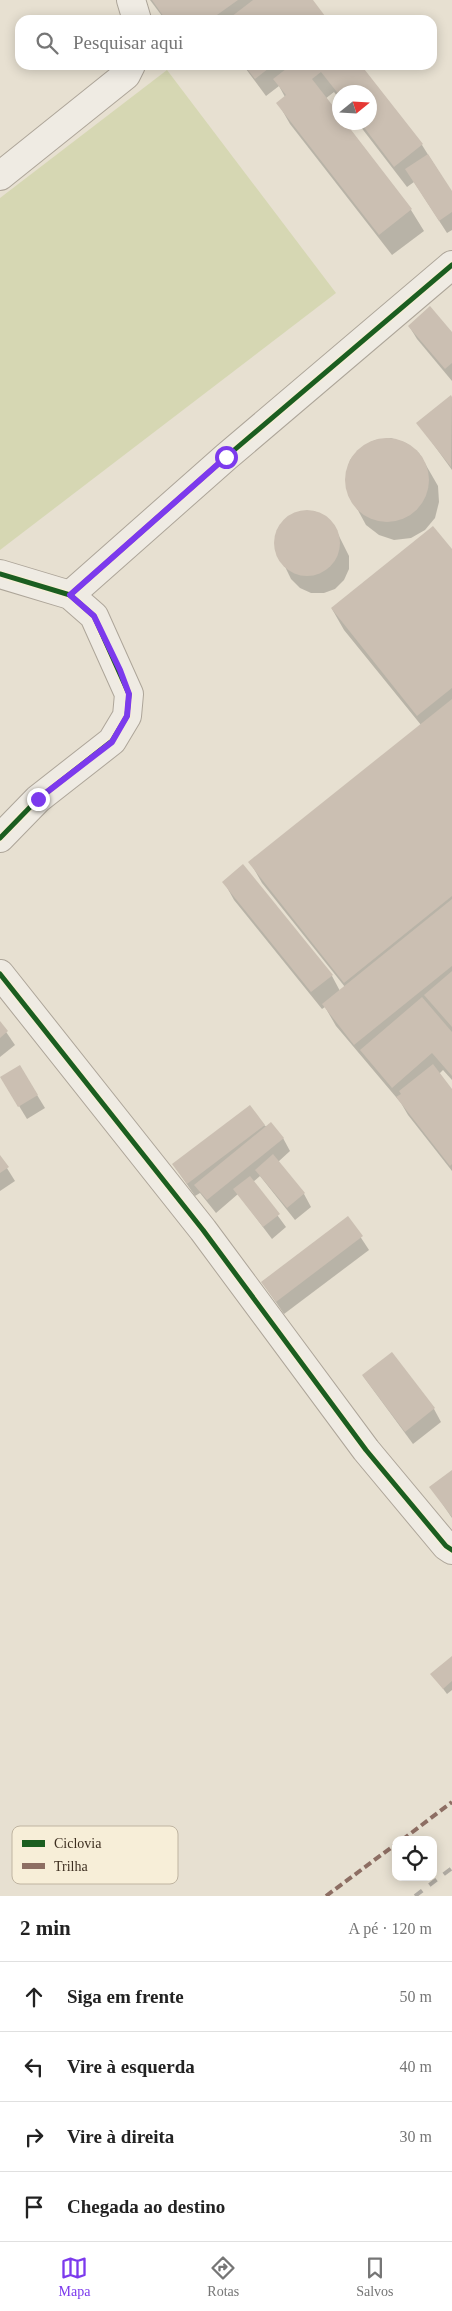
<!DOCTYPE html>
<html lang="pt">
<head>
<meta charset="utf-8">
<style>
	:root { --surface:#fff; --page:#f6f6f6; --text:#222; --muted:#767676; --line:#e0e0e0; --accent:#7c3aed }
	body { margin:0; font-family:Georgia,serif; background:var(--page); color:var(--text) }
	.controls { position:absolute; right:15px; bottom:15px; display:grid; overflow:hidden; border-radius:10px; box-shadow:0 2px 12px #0003 }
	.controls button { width:45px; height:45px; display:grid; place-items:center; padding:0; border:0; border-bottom:1px solid var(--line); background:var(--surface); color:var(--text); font:25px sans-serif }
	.compass { position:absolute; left:332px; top:85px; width:45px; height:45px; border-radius:50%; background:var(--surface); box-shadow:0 2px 12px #0003; rotate:72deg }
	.stop { position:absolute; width:15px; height:15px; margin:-11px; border:4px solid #7c3aed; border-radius:50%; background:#fff }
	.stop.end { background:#7c3aed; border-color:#fff; box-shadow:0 1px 5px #0008 }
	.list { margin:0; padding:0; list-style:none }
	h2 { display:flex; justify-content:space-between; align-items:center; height:65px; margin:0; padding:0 20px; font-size:21px }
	h2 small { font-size:16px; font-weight:400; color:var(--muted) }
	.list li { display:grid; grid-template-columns:32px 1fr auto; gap:15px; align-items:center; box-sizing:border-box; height:70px; padding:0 20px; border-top:1px solid var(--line) }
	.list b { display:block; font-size:19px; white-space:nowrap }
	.list em { font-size:16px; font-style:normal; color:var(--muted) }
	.icon { flex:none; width:28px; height:28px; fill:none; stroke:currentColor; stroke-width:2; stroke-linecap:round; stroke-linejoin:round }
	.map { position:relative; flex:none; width:452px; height:1896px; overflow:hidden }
	.search { position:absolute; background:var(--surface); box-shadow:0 2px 12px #0003; left:15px; right:15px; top:15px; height:55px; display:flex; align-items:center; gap:12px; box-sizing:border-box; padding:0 18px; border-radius:15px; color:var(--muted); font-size:19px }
	.sheet { height:345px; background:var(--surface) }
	nav { display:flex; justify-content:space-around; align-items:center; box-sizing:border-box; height:70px; border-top:1px solid var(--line); background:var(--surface); font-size:14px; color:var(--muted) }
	nav a { display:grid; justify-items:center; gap:2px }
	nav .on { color:var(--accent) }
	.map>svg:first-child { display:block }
	.green { fill:#d6d7b3 }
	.shadow { fill:#0003 }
	.building { fill:#cbbfb2 }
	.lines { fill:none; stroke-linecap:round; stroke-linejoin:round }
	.minor-casing { stroke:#ada599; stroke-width:30 }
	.minor { stroke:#efebe3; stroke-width:28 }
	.rail { stroke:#afaaa2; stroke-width:4; stroke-dasharray:9 9; stroke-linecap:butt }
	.quiet { stroke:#8d6e63; stroke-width:4; stroke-dasharray:8 4; stroke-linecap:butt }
	.cycleway-casing { stroke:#f7eed8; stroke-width:8 }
	.cycleway { stroke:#1b5e20; stroke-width:5 }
	.route { stroke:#7c3aed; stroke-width:6 }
	.key { fill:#f7eed8; stroke:#bfb4a1; stroke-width:1 }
	.key-label { font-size:14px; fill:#3d2e20 }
</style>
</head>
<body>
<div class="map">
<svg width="452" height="1896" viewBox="0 0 452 1896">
	<rect width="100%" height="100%" fill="#e7e0d1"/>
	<polygon class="green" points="167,70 336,293 0,550 0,198"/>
	<g class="shadow">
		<polygon points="150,0 311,0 326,20 165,20"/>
		<polygon points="243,65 360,65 422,145 452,193 452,230 447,233 414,182 407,187 357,122 370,122 370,92 340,92 340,100 334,92 325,99 340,122 344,122 411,210 424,231 392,255 290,124 278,103 285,97 279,86 266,96"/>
		<polygon points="409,326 452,333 452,381 417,339"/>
		<polygon points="450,397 452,399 452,470 418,423"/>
		<polygon points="391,438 406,443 419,453 438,486 439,502 435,518 425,530 411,538 394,540 379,535 366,525 348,492 346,476 350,460 361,448 375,440"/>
		<polygon points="301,511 314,511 325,517 334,526 349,556 349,569 344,580 335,589 324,593 311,593 300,588 291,579 276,548 276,536 281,525 290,516"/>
		<polygon points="452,551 452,1080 443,1070 439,1074 452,1091 452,1171 408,1115 401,1103 336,1026 325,1007 322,1009 234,900 224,882 332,976 340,991 345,987 262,883 250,862 421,725 344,630 332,609"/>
		<polygon points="0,1023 15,1045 0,1057"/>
		<polygon points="20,1067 45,1108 27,1119 2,1078"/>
		<polygon points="264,1125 283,1138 290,1151 278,1162 304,1194 311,1207 295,1220 260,1176 253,1182 286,1227 272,1239 238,1194 216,1213 200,1193 195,1196 173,1164"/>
		<polygon points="0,1157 15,1181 0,1191"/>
		<polygon points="348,1218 369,1250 284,1314 262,1282"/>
		<polygon points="363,1376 434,1409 441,1422 413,1444"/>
		<polygon points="452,1472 452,1518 431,1487"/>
		<polygon points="452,1658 452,1690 447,1694 432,1674"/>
	</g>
	<g class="building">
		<polygon points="152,0 238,0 210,20 166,20"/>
		<polygon points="253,0 313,0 328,20 227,20"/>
		<polygon points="244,65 273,65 255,79"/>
		<polygon points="291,65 361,65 423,144 394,167 360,122 370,122 370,92 340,92 340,96 321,72 312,79 340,115 340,122 345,122 412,209 379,235 276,103 286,95 273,79"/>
		<polygon points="428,154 452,191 452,212 439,221 405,169"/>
		<polygon points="430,306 452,332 452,363 445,369 408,326"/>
		<polygon points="451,395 452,397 451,467 416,423"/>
		<circle cx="387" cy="480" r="42"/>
		<circle cx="307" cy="543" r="33"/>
		<polygon points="433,526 452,549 452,688 417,716 331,608"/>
		<polygon points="452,699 452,896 344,983 248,862"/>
		<polygon points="243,864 333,975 311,992 222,882"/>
		<polygon points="452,899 452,966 354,1045 322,1004"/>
		<polygon points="452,971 452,1027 424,995"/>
		<polygon points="422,997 452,1032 452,1076 432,1053 392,1088 360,1050"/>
		<polygon points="0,1021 8,1031 0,1038"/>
		<polygon points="433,1064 452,1089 452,1164 450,1166 396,1097 401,1094 399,1091"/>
		<polygon points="20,1065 38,1095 18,1107 0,1077"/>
		<polygon points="250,1105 265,1125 187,1184 172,1164"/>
		<polygon points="271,1122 284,1138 207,1200 194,1185"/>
		<polygon points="273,1154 305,1193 287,1208 255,1170"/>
		<polygon points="0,1155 9,1167 0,1173"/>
		<polygon points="250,1176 280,1214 263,1227 233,1189"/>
		<polygon points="348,1216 363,1236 276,1302 261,1282"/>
		<polygon points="392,1352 435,1408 405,1432 362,1375"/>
		<polygon points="452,1470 452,1517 429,1487"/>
		<polygon points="452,1656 452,1681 443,1689 430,1674"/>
	</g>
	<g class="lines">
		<g class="minor-casing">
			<g id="minor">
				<polyline points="131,0 137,20"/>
				<polyline points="0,176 126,75 131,65"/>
				<polyline points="0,574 70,595 94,616 129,694 127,716 112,741 38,799 0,838"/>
				<polyline points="70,595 226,457 452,265"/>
				<polyline points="0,974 203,1230 366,1450 446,1546 452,1550"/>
			</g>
		</g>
		<use href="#minor" class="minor"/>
		<polyline class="rail" points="415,1896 452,1868"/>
		<g class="quiet">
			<polyline points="402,1840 452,1802"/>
			<polyline points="326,1896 396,1844"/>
		</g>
		<g class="cycleway-casing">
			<g id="cycleway">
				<polyline points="0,574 70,595 94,616 129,694 127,716 112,741 38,799 0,838"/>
				<polyline points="70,595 226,457 452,265"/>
				<polyline points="0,974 203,1230 366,1450 446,1546 452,1550"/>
			</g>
		</g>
		<use href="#cycleway" class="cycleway"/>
	</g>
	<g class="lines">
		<polyline class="route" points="38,799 112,742 127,716 129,694 120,670 94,616 70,595 226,457"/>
	</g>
	<rect x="12" y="1826" width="166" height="58" rx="8" class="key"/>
	<rect x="22" y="1840" width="23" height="7" fill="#1b5e20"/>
	<rect x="22" y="1863" width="23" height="6" fill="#8d6e63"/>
	<g class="key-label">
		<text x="54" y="1848">Ciclovia</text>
		<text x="54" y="1871">Trilha</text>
	</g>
</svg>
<div class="controls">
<button><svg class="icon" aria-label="locate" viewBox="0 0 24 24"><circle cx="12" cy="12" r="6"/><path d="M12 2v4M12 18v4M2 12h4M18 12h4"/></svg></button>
</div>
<svg class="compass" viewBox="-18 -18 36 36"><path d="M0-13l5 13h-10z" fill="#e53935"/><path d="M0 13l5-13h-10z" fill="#767676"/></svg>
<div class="stop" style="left:226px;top:457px"></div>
<div class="stop end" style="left:38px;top:799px"></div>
<div class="search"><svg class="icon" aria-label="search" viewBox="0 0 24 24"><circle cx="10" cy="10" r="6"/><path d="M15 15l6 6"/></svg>Pesquisar aqui</div>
</div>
<section class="sheet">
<h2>2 min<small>A pé · 120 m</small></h2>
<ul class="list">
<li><svg class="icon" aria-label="ahead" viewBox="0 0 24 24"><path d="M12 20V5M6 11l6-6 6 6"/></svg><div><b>Siga em frente</b></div><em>50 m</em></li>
<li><svg class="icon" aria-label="left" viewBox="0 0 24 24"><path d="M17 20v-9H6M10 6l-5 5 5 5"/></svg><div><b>Vire à esquerda</b></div><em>40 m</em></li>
<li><svg class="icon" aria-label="right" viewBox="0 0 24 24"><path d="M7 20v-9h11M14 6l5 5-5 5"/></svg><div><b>Vire à direita</b></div><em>30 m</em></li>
<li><svg class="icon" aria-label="arrive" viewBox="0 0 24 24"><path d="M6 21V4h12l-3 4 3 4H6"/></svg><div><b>Chegada ao destino</b></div></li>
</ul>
</section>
<nav>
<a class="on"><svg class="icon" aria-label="map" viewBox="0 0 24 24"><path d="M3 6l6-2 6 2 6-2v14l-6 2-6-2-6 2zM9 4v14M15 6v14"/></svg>Mapa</a>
<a><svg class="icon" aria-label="directions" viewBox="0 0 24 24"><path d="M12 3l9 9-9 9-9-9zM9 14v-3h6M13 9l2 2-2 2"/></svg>Rotas</a>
<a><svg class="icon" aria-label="saved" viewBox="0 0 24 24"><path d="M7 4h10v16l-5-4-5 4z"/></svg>Salvos</a>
</nav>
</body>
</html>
